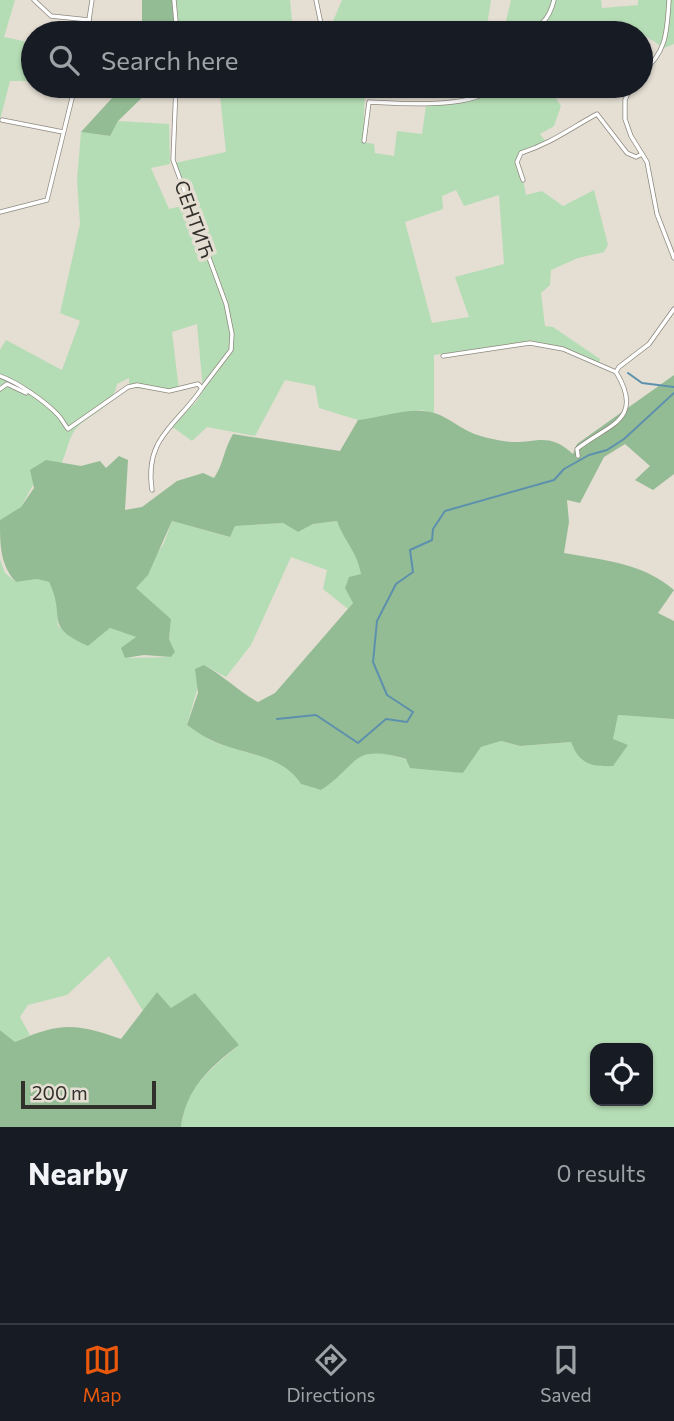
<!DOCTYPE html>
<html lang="en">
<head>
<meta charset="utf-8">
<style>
	:root { --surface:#171b24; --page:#242831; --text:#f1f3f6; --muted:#9ea1a6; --line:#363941; --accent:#ea580c }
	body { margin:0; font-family:Commissioner,sans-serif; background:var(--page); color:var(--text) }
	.controls { position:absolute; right:21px; bottom:21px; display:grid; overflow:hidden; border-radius:14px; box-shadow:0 2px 5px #0004 }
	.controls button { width:63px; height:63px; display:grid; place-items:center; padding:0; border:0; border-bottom:2px solid var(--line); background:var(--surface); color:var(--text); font:35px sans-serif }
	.scale { position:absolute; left:21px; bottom:18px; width:135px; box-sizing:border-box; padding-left:7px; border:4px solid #32302b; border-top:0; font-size:19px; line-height:24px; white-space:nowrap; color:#32302b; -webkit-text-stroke:5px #e4ded3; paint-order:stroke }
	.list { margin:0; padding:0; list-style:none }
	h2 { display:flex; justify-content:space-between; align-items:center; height:91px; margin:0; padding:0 28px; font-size:30px }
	h2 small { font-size:23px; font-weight:400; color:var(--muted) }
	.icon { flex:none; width:38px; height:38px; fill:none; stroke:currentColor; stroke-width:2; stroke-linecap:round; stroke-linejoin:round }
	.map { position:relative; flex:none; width:674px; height:1127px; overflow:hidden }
	.search { position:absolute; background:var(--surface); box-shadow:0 2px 5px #0004; left:21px; right:21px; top:21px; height:77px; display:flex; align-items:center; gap:18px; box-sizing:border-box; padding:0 24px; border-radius:38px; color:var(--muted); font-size:26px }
	.sheet { height:196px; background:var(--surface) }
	nav { display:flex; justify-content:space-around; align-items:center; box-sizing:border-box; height:98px; border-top:2px solid var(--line); background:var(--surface); font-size:19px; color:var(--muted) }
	nav a { display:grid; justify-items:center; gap:4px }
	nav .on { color:var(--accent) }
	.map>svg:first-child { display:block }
	.green { fill:#b5ddb5; fill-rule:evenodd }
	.forest { fill:#94bc94 }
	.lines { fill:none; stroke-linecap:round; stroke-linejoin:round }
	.stream { stroke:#5d90ad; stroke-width:2 }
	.street-casing { stroke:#8e897f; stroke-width:5 }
	.street { stroke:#fff; stroke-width:3.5 }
	.labels { text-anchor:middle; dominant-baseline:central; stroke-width:7; stroke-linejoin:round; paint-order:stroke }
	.street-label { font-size:19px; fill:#32302b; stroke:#e4ded3 }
</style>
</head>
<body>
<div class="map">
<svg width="674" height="1127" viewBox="0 0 674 1127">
	<rect width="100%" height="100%" fill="#e4ded3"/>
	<g class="green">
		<polygon points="0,0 15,0 4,37 33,43 33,81 10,81 0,120"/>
		<polygon points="175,0 290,0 293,33 178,28"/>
		<polygon points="342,0 491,0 486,32 502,33 470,33 431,28 430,33 328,33"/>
		<polygon points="511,0 601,0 602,8 638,5 638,0 674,0 674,44 664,48 641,33 621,26 610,33 503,33"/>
		<path d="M219 86H365L363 142 374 144 375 153 394 156 397 131 422 134 426 106 463 102 465 86H548L561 106 554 126 540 134 546 142 528 148 519 158 526 195 542 191 563 206 594 190 608 245 604 252 578 258 551 270 550 285 541 293 545 326 553 327 600 359 599 364 552 345 543 348 526 343 434 355V413L421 410 358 420 319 408 315 386 285 380 255 436 207 427 192 441 171 426 197 401 203 390 197 324 172 332 179 390 129 388V378L117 384C111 413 83 415 73 433 68 442 66 454 61 464L46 461 21 507 0 520V350L6 340 62 370 80 321 60 313 80 224 77 180 81 132 109 136 118 121 169 124 170 164 151 168 169 209 194 203 175 163 226 152ZM456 190 464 206 499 195 504 264 455 277 469 317 432 323 405 222 443 209 442 196Z"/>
		<path d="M172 521 229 537 235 526 283 523 298 532 313 524 337 521C344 540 352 543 358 555 365 571 359 597 348 609L323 589 327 570 291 557 251 645 226 677 204 665 187 725C195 730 202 735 210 740 241 755 281 753 301 784L321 790 359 757 379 751 439 770 463 773 481 747 501 741 520 746 571 742C579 764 591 767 613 766L612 739 618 715 674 719V1127H181C186 1087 210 1070 239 1045L171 1008 157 992 143 1011 109 956 67 995 28 1005 20 1017 30 1035 15 1042 0 1030V559L5 573 16 582 37 579 49 582 56 596 58 626 88 646 110 628 136 637 125 658 171 657 175 652 169 639 171 619 135 588 164 543ZM595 1048H648V1101H595Z"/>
	</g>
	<g class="forest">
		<polygon points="142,0 175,0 177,33 142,33"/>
		<polygon points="123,86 154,86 118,121 110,136 81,132"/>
		<path d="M674 375V474L653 490 635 480 650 466 625 444 604 457 580 503 567 500 569 522 564 553C603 560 643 563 674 590L658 613 674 621V719L618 715 613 739 628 745 613 766C591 767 579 764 571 742L520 746 501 741 481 747 463 773 410 768 406 759C351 743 359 765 321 790L301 784C281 753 241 755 211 740 202 736 195 730 187 725L198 693 195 669 204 665C224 676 238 691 258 702L275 693 353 603 345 588 349 577 361 574C357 551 345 543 337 521L313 524 298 532 283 523 235 526 230 537 172 521 148 575 136 588 171 619 169 639 175 652 171 657 144 655 125 658 121 648 136 637 110 628 88 646C42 625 67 619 49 582L37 579 16 582C0 565 0 545 0 520L21 507 34 488 30 470 46 460 81 466 100 461 106 468 119 456 128 460 125 510 142 507 177 481 203 473 214 478C224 463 223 451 233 434L340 451 358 420C378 418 403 409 423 411 441 412 451 422 466 430 476 436 492 439 503 441 534 446 546 429 573 454L577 444Z"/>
		<path d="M157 992 171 1008 195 993 239 1045C209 1068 186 1089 181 1127H0V1030L15 1042C60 1022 75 1023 121 1039Z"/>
	</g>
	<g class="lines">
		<g class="stream">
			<polyline points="628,373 642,383 674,387"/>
			<polyline points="277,719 316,715 358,743 386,719 407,722 413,712 387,695 373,662 377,621 396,584 413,572 410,550 432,540 433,529 445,511 554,480 564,469 589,455 607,450 624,439 674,393"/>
		</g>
		<g class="street-casing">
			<g id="street">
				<polyline points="34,0 51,16 89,20"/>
				<polyline points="174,0 177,33"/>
				<polyline points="316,0 321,24"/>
				<polyline points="87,33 92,0"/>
				<path d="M522 33C541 27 549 20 554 0"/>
				<path d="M641 73C667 53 667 31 669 0"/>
				<polyline points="631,86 625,100 625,119 631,136 647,162 657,214 674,258"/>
				<polyline points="2,120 63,132"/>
				<path d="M364 141 369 102C395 103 478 110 492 86"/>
				<path d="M523 180 517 162 521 153C550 144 571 128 597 114L627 153 636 157 642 154"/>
				<polyline points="0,212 47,200 75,86"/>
				<polyline points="443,356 530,343 563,349 616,372"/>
				<path d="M0 376C17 382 45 401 58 415 62 419 64 424 68 429L128 387 137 385 169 391 198 384 202 388 231 350 232 334 226 304 173 160 176 86"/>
				<polyline points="0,389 7,384 26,393"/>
				<path d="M578 456 577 449C606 425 646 421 616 372L619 367 649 344 674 309"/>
				<path d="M152 490C144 437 177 426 202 388"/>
			</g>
		</g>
		<use href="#street" class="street"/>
	</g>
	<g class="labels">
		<g class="street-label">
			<text transform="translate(195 219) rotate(70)">СЕНТИЋ</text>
		</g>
	</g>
</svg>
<div class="controls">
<button><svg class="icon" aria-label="locate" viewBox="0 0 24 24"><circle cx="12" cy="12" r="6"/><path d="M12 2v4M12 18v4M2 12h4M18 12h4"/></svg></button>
</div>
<div class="scale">200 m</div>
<div class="search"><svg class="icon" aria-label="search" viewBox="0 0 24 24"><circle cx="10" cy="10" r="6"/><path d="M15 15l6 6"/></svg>Search here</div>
</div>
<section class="sheet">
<h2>Nearby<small>0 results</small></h2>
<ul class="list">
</ul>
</section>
<nav>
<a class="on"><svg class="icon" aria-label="map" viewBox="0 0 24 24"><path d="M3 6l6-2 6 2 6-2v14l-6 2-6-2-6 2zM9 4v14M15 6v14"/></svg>Map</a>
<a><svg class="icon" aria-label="directions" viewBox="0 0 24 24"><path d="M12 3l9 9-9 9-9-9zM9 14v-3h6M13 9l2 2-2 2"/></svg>Directions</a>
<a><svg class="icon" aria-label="saved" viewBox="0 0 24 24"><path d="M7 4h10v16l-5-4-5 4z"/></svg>Saved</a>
</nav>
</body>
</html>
